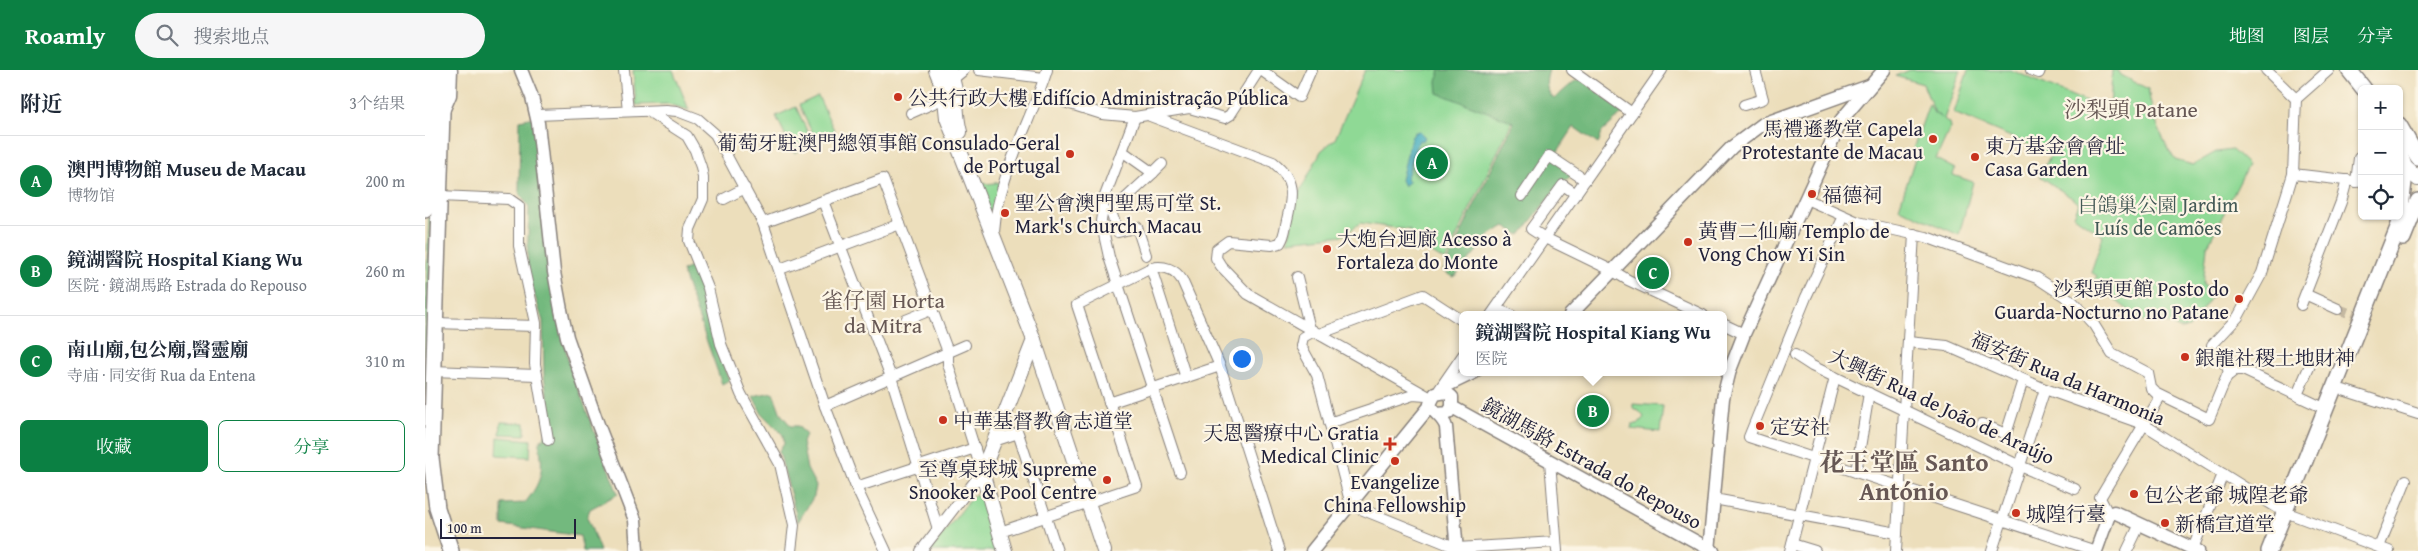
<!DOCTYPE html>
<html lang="zh">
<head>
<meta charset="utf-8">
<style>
	:root { --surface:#fff; --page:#f6f6f7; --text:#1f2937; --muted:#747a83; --line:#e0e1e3; --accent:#0b8043 }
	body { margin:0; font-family:"Gentium Book Plus","Noto Serif SC",serif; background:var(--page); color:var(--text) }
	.controls { position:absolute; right:15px; top:15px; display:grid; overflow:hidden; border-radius:8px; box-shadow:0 1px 4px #0004 }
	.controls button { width:45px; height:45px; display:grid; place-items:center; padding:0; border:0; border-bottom:1px solid var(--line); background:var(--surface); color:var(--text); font:25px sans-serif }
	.scale { position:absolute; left:15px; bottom:12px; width:136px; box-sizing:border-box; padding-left:5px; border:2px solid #22223b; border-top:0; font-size:14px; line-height:18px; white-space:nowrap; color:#22223b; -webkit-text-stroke:4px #fcf5e5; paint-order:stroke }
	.you { position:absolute; left:816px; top:288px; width:18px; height:18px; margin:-12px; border:4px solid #fff; border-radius:50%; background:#1a73e8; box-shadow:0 0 0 8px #1a73e833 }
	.badge { display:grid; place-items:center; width:32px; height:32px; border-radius:50%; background:var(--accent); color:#fff; font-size:16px; font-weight:700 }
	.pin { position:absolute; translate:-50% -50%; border:2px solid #fff; box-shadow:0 1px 5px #0006 }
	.popup { position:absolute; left:1034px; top:241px; width:268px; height:65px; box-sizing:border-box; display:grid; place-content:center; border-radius:8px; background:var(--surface); filter:drop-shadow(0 1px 4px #0005); font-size:16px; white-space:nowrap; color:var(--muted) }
	.popup b { font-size:19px; color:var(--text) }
	.popup::after { content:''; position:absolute; left:50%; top:100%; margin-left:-10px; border:10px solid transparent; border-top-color:var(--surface) }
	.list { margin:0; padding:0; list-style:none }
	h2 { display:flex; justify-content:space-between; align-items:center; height:65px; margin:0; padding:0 20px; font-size:21px }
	h2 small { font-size:16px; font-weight:400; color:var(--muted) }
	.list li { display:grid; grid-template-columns:32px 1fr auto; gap:15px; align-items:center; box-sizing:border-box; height:90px; padding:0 20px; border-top:1px solid var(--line) }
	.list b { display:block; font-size:19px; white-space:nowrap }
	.list p { margin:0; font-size:16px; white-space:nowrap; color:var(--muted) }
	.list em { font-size:16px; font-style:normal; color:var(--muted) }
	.actions { display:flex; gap:10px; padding:15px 20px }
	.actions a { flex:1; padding:11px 0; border:1px solid var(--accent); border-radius:8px; text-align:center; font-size:18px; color:var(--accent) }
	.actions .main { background:var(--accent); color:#fff }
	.icon { flex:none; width:28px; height:28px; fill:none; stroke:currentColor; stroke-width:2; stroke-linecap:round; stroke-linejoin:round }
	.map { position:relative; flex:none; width:1993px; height:481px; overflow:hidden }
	header { display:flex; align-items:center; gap:30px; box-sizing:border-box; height:70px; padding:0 25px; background:var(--accent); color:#fff }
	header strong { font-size:24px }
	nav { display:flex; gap:28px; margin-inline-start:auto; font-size:18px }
	.search { width:350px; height:45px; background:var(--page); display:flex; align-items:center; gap:12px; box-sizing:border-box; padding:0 18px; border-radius:28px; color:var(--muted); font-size:19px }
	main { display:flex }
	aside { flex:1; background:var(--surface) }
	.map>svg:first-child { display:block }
	.green { fill:#8fd995; stroke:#587e68 }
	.forest { fill:#73b97e; stroke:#4a6e5c }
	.water { fill:#3eabbd; stroke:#30667c }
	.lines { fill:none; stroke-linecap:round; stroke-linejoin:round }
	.minor-tunnel { stroke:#c4b8a1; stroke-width:10; stroke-dasharray:10 5; stroke-linecap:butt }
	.minor-casing { stroke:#87807b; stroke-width:12 }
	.tertiary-casing { stroke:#87807b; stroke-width:15 }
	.secondary-casing { stroke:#87807b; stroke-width:16 }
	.primary-casing { stroke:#87807b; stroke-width:18 }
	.minor { stroke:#fff; stroke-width:10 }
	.tertiary { stroke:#fff; stroke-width:12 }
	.secondary { stroke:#fff; stroke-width:14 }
	.primary { stroke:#fff; stroke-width:15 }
	.poi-dot { fill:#c8321e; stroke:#fcf5e5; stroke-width:2 }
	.labels { text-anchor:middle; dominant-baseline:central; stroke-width:4.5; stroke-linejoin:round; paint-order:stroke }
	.poi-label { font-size:20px; fill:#22223b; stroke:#fcf5e5; text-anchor:start }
	.park-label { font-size:20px; fill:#435956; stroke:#fcf5e5 }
	.street-label { font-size:20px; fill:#22223b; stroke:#fcf5e5 }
	.quarter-label { font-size:22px; fill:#675855; stroke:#fcf5e5 }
	.district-label { font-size:25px; font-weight:bold; fill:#675855; stroke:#fcf5e5 }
</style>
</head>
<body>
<header>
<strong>Roamly</strong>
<div class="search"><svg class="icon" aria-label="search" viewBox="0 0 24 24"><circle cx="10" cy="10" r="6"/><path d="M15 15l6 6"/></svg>搜索地点</div>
<nav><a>地图</a><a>图层</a><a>分享</a></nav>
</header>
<main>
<aside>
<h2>附近<small>3个结果</small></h2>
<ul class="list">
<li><span class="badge">A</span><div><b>澳門博物館 Museu de Macau</b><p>博物馆</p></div><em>200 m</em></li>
<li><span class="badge">B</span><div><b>鏡湖醫院 Hospital Kiang Wu</b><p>医院 · 鏡湖馬路 Estrada do Repouso</p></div><em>260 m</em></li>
<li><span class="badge">C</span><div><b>南山廟,包公廟,醫靈廟</b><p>寺庙 · 同安街 Rua da Entena</p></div><em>310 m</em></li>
</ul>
<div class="actions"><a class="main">收藏</a><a>分享</a></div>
</aside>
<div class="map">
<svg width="1993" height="481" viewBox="0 0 1993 481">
	<rect width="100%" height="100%" fill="#fcf5e5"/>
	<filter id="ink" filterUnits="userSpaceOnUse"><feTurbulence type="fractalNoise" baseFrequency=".02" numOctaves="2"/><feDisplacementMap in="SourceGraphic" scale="10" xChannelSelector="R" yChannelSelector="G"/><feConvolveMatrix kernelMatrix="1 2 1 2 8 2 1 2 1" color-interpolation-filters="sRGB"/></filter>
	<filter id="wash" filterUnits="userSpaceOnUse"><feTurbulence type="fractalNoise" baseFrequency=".0096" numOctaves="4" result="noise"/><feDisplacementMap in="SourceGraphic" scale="20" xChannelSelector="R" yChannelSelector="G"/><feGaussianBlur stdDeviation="1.12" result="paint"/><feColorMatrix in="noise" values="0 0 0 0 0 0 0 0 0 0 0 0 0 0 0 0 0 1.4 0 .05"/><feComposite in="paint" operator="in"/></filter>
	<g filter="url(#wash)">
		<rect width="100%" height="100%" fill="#ecdebb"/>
		<g class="green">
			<polygon points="9,0 3,303 0,326 0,255"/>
			<polygon points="208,0 248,0 264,40 243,34 211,35"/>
			<polygon points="940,0 1121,0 1097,24 1085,56 1020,191 985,169 985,160 935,153 919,165 863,171 873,125 896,81 910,69"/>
			<polygon points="1485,0 1536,0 1519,49 1524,53 1525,58 1511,89 1530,99 1528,105 1548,112 1534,165 1474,138 1492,82 1488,79 1504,34 1509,43 1517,48 1510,43 1498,14 1470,6"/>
			<path d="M1543 0H1586L1685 42 1687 0H1693L1696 5 1723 19C1727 45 1736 68 1750 90L1768 95 1791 82 1807 80 1823 95 1782 177 1778 215 1790 222 1764 258 1755 259 1737 251 1719 252 1668 213 1672 206 1666 202 1678 166 1649 146 1654 133 1615 106 1626 84 1529 43Z"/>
			<polygon points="393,26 411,64 392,73 374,35"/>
			<polygon points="371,37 388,74 369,83 351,46"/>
			<polygon points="554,112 562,114 577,112 566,148"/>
			<polygon points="1208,334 1238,336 1235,362 1206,359 1207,354 1213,354 1219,347 1214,341 1208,339"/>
			<polygon points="76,352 100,353 100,365 75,364"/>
			<polygon points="73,367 106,370 105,387 72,385"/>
			<polygon points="551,425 558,429 573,481 505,481 547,427"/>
		</g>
		<g class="forest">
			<path d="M1015 0H1124C1120 12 1120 20 1129 29L1151 10H1157L1199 42 1177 62 1173 74 1149 57 1129 87 1149 103 1130 120 1095 165 1080 156 1066 164 1033 203 1028 207 1018 201 1089 52 1013 23 1012 11Z"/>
			<path d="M108 47 125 198 144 295 193 424 165 439 162 447 175 481H158L155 466 77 455V434L100 433C117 411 119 401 114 373L127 357 119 305 118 251 102 202 104 137 94 122 95 50Z"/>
			<polygon points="266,197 271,199 277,213 290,276 305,310 297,314 257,201"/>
			<polygon points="348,322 356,344 366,356 373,356 381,365 377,372 382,399 391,416 389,426 373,452 354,381 359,374 358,365 337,344 328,326"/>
		</g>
		<polygon class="water" points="990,62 995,62 1000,67 998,71 994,70 981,110 985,111 979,116 976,110 986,68"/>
	</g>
	<g filter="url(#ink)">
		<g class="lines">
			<polyline class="minor-tunnel" points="1913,239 1937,248"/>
			<g class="minor-casing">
				<g id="minor">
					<polyline points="199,0 203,41"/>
					<polyline points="554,0 619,8"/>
					<polyline points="836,0 874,27 886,0"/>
					<polyline points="1147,0 1207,43"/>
					<polyline points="1606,0 1614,3 1615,0"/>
					<polyline points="528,9 539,0"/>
					<polyline points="614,24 677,44 710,47 764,38 800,48 805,45 834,0"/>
					<polyline points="1871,29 1904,0"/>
					<polyline points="1319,35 1338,29 1330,0"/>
					<polyline points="223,41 262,66 270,80 276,97 278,107 278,129 265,159 264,171 283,218 296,274 316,324 355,394 369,455 366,481"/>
					<polyline points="486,43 520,28"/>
					<polyline points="112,45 241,40 252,41 273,49 290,64 338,153 400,336 431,417 461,481"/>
					<path d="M725 46 848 92C870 109 868 125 862 150 860 158 860 166 855 173L847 175 803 171 792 179 791 188 796 196 823 224 1006 328"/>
					<polyline points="710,47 680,126 676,151 684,187 755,402"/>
					<polyline points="697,81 728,103 686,142 693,162 712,157 721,185"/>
					<polyline points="728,103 737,94"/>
					<polyline points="1868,104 1937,112"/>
					<polyline points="1931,112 1934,88"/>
					<polyline points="1151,124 1138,115 1106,159 1120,168 1188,201 1203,210 1278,245"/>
					<polyline points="1097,126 1124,86 1160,110"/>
					<polyline points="299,129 320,118"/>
					<polyline points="1381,129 1433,152 1501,167 1612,208 1647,231 1669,255 1687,284 1723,303 1726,318 1731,323 1784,349 1804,301 1801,295 1787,282 1787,275 1813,247 1837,203 1868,104 1871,29 1841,0"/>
					<polyline points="398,131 466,307 513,459"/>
					<polyline points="1419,146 1381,227 1324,367 1671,481"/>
					<polyline points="338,153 458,109 523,282 523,294 557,402 496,481"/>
					<path d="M569 162C573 106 605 54 622 0"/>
					<polyline points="726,198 761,308"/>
					<polyline points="355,199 475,154"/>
					<polyline points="872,207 885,259"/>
					<polyline points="1882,225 1913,239"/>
					<polyline points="1876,235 1916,132 1922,110"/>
					<polyline points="1071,239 1086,245"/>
					<polyline points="1066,245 1237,0"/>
					<polyline points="481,250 508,239"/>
					<polyline points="10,253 111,256"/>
					<polyline points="1298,254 1319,264"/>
					<polyline points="889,261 878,267 876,276 892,305 926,435 1032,478 1131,472"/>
					<polyline points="894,264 998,225 1038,251"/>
					<polyline points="1483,272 1522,276 1620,319 1718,354 1859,442"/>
					<polyline points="1370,285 1387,296 1595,396 1650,419"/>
					<polyline points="8,301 112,305 110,294 111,253 94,176 94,136 84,129 14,126"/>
					<polyline points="112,305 123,370"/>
					<polyline points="1804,305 1810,300 1818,300 1901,339"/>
					<polyline points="1014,320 1038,285"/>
					<polyline points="1918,320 1993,344"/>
					<polyline points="1872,325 1885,295"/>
					<polyline points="684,333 795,296"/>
					<polyline points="400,336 540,275"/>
					<polyline points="904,353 988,325 1001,326"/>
					<polyline points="1557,354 1581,364 1598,310"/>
					<polyline points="569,371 593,363 632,481"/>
					<polyline points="1125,391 1132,481"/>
					<polyline points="1431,402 1444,323"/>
					<polyline points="431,417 550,378"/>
					<polyline points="1289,429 1472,463"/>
					<polyline points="1684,445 1675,428 1736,326"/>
					<polyline points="1868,445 1964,481"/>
					<path d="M575 462 712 416 652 235 726 198C739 195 750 199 757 210L795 296 854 481"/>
					<polyline points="1367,474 1390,481"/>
					<polyline points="1954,477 1981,410"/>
					<polyline points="1365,481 1410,307"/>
					<polyline points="1471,481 1489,164"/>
					<polyline points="1567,481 1620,319"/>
					<polyline points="1702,481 1715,454"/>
					<polyline points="1767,481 1798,404"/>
				</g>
			</g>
			<g class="tertiary-casing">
				<g id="tertiary">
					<polyline points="96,0 107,27 113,53 129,202 136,240 142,267 172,352 210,450 212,481"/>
					<polyline points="18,41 25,25 26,0"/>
					<polyline points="1145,245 1307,77 1338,54 1444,16"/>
					<polyline points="1015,322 1023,315 1050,302"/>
					<polyline points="1027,337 1288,481"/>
					<path d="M1013 344 1023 343 1027 337V327L1021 322 1010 324 1005 334C1008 344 1018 346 1021 357L1032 481"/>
					<polyline points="887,481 1005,336"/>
					<polyline points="1284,481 1298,328 1305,300 1319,264 1417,49 1459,0"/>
					<polyline points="1671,481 1684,445 1689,442 1773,481"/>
				</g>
			</g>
			<g class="secondary-casing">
				<g id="secondary">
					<polyline points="511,0 519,20 522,48 609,270 679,481"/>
					<path d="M524 0C534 21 529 41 535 62"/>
					<polyline points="1976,86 1980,97 1993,109"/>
					<polyline points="580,481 557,402 609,270"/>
				</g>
			</g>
			<g class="primary-casing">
				<g id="primary">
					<polyline points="17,0 17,42 6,388 12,438 26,481"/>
					<polyline points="1924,0 1939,19"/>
					<polyline points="1974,55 1993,88"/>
					<polyline points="0,140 5,0"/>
					<polyline points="1978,168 1993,131"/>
					<polyline points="1844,481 1974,155 1979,112 1974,81"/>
				</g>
			</g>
			<use href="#minor" class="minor"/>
			<use href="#tertiary" class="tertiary"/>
			<use href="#secondary" class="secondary"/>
			<use href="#primary" class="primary"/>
		</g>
	</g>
	<g class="poi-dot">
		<circle cx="473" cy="27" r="5"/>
		<circle cx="1508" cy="69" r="5"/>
		<circle cx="645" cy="84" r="5"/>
		<circle cx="1550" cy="87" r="5"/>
		<circle cx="1387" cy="124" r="5"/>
		<circle cx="580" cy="143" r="5"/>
		<circle cx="1263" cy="172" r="5"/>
		<circle cx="902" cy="179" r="5"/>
		<circle cx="1814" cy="229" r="5"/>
		<circle cx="1760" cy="287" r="5"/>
		<circle cx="518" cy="350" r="5"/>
		<circle cx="1335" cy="356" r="5"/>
		<path d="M962.5 366.5h5v5h5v5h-5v5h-5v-5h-5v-5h5z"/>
		<circle cx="970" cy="391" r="5"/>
		<circle cx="682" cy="410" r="5"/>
		<circle cx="1709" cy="424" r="5"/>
		<circle cx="1591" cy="443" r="5"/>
		<circle cx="1740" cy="453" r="5"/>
	</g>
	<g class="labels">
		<g class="poi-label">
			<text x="483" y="27">公共行政大樓 Edifício Administração Pública</text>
			<text x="1498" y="58" text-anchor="end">馬禮遜教堂 Capela<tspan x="1498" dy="23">Protestante de Macau</tspan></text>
			<text x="635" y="72" text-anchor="end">葡萄牙駐澳門總領事館 Consulado-Geral<tspan x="635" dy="23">de Portugal</tspan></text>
			<text x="1560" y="75">東方基金會會址<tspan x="1560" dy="23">Casa Garden</tspan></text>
			<text x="1397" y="124">福德祠</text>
			<text x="590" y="132">聖公會澳門聖馬可堂 St.<tspan x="590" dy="23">Mark's Church, Macau</tspan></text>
			<text x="1273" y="160">黃曹二仙廟 Templo de<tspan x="1273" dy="23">Vong Chow Yi Sin</tspan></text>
			<text x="912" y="168">大炮台迴廊 Acesso à<tspan x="912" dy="23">Fortaleza do Monte</tspan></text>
			<text x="1804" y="218" text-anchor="end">沙梨頭更館 Posto do<tspan x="1804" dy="23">Guarda-Nocturno no Patane</tspan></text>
			<text x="1770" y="287">銀龍社稷土地財神</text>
			<text x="528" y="350">中華基督教會志道堂</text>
			<text x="1345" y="356">定安社</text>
			<text x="954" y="362" text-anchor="end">天恩醫療中心 Gratia<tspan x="954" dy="23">Medical Clinic</tspan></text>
			<text x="672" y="398" text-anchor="end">至尊桌球城 Supreme<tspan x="672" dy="23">Snooker &amp; Pool Centre</tspan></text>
			<text x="970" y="411" text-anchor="middle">Evangelize<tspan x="970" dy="23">China Fellowship</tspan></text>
			<text x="1719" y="424">包公老爺 城隍老爺</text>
			<text x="1601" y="443">城隍行臺</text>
			<text x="1750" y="453">新橋宣道堂</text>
		</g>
		<g class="park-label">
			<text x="1733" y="134">白鴿巢公園 Jardim<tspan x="1733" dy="23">Luís de Camões</tspan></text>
		</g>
		<g class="street-label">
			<text transform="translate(1643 308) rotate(23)">福安街 Rua da Harmonia</text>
			<text transform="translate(1517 336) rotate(25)">大興街 Rua de João de Araújo</text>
			<text transform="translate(1167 393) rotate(29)">鏡湖馬路 Estrada do Repouso</text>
		</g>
		<g class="quarter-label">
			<text x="1706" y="39">沙梨頭 Patane</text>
			<text x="458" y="230">雀仔園 Horta<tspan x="458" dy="25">da Mitra</tspan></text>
		</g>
		<g class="district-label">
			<text x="1479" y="392">花王堂區 Santo<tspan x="1479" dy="29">António</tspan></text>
		</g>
	</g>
</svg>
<div class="controls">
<button>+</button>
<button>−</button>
<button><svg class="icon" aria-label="locate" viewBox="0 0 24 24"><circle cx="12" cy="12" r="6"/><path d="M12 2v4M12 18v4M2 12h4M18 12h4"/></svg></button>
</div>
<div class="scale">100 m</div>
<div class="you"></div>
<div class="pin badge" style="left:1007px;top:93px">A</div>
<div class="pin badge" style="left:1168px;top:341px">B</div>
<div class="popup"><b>鏡湖醫院 Hospital Kiang Wu</b>医院</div>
<div class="pin badge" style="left:1228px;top:203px">C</div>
</div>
</main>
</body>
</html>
